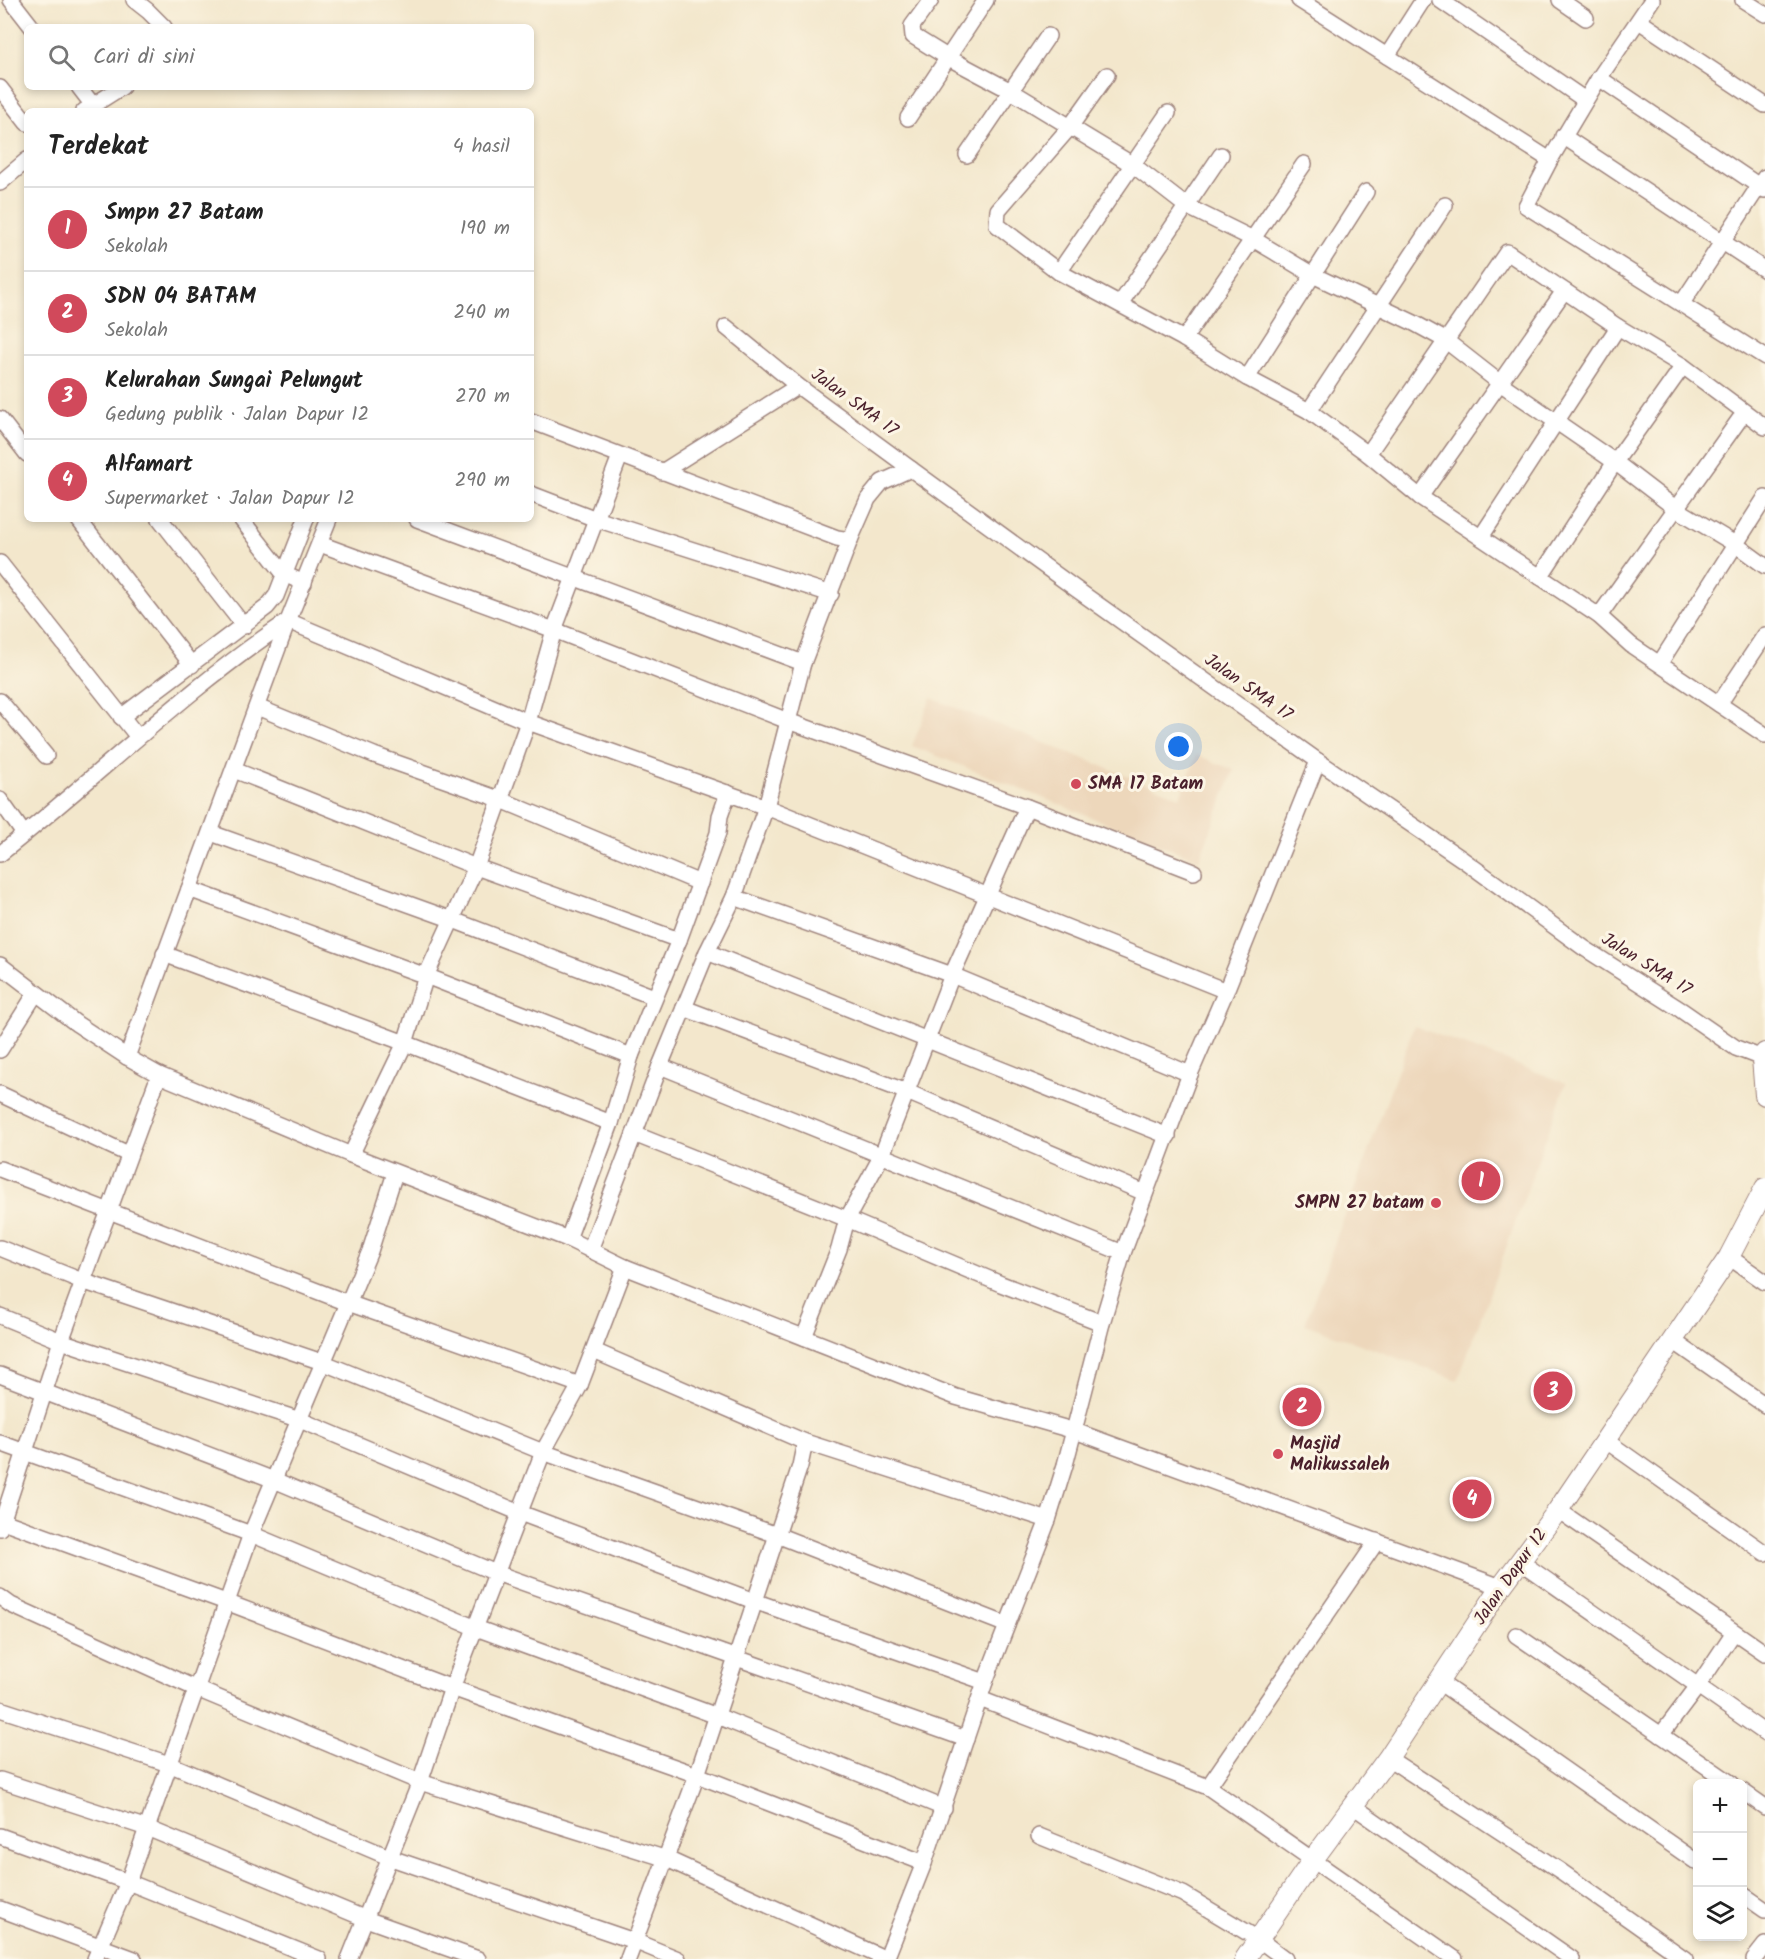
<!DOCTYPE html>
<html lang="id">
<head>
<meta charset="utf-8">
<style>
	:root { --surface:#fff; --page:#f6f6f6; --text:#222; --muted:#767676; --line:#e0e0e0; --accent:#d1495b }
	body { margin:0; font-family:Kalam,sans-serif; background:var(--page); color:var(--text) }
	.controls { position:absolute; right:18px; bottom:18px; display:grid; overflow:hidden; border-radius:9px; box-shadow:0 3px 9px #0003 }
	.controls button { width:54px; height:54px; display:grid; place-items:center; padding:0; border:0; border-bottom:2px solid var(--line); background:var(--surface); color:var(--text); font:30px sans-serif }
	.you { position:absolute; left:1179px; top:747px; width:21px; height:21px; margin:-15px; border:4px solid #fff; border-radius:50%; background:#1a73e8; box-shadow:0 0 0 9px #1a73e833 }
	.badge { display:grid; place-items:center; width:39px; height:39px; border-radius:50%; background:var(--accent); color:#fff; font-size:20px; font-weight:700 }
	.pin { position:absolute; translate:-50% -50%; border:3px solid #fff; box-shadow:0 2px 6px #0006 }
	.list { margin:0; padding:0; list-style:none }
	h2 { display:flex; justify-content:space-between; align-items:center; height:78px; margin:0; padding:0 24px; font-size:26px }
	h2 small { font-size:20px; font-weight:400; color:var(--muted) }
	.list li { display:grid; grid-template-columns:39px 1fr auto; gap:18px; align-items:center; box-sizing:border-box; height:84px; padding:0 24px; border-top:2px solid var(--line) }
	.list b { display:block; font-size:22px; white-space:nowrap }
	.list p { margin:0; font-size:20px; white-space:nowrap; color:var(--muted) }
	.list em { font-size:20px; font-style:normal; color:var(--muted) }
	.icon { flex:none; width:33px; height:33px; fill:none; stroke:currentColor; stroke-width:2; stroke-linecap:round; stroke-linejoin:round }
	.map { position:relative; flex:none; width:1765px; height:1959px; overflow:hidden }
	.search { position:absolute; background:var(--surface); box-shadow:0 3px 9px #0003; left:24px; top:24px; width:510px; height:66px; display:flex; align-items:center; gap:15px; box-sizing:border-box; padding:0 21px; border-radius:9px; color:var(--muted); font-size:22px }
	.panel { position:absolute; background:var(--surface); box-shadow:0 3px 9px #0003; left:24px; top:108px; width:510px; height:414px; border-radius:9px }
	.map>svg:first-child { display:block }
	.built { fill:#edd7bb }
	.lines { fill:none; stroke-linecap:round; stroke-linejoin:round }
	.minor-casing { stroke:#9e837c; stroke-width:18 }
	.tertiary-casing { stroke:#9e837c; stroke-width:22 }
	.minor { stroke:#fff; stroke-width:15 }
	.tertiary { stroke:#fff; stroke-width:20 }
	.poi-dot { fill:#d1495b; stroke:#fcf5e5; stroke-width:2 }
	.labels { text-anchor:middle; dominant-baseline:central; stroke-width:6; stroke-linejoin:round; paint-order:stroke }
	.street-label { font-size:18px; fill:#4a1f2b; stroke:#fcf5e5 }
	.poi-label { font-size:18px; font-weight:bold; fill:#4a1f2b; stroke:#fcf5e5; text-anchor:start }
</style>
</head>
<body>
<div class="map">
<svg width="1765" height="1959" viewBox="0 0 1765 1959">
	<rect width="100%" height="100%" fill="#fcf5e5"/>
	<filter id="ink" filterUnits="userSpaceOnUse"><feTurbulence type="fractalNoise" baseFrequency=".0167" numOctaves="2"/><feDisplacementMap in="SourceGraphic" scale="12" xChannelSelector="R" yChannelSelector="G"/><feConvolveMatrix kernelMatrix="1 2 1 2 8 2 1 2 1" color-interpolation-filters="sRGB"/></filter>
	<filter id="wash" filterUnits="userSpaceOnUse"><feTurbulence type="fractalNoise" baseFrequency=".008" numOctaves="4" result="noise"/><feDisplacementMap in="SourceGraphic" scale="24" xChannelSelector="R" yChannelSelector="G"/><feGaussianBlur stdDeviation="1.35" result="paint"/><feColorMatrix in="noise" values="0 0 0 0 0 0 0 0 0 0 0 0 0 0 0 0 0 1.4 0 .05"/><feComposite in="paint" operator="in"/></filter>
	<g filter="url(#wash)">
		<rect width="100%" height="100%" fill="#f3e7cc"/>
		<g class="built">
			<polygon points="931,698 1180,797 1197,755 1234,770 1199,860 912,746"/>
			<polygon points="1414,1026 1566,1083 1458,1380 1305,1324"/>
		</g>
	</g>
	<g filter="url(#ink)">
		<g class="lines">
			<g class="minor-casing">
				<g id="minor">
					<polyline points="11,0 32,27"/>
					<polyline points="134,0 148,11 164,27"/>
					<polyline points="931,0 912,26 913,36 947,57 1011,91 1133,165 1186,206 1253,239 1313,275 1414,323 1445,340 1500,383 1615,462 1675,508 1735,544 1765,566"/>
					<polyline points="1299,0 1550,160"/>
					<polyline points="1440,0 1585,100"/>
					<polyline points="1560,0 1586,18"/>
					<polyline points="1652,0 1599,78 1550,160 1526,206 1765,357"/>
					<polyline points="1743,0 1765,14"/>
					<polyline points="1639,21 1765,105"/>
					<polyline points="1387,56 1423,0"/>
					<polyline points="1107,75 1070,127 998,210 997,225 1059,272 1184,339 1247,378 1309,411 1368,454"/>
					<polyline points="1599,78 1765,190"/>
					<polyline points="79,87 92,104"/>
					<polyline points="0,88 27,123"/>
					<polyline points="84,111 122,87"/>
					<polyline points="908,118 986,0"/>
					<polyline points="1563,136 1765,270"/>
					<polyline points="967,155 1048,36"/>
					<polyline points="0,183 27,160"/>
					<polyline points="1059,272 1168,113"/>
					<polyline points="1682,303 1765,177"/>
					<polyline points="1120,304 1221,155"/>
					<polyline points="726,327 798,386 911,469 1076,589 1318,761 1462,859 1584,948 1681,1010 1736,1048 1762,1058"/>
					<polyline points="1184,339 1304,164"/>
					<polyline points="1247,378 1366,192"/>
					<polyline points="1309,411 1445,205"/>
					<polyline points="0,419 27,454"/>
					<polyline points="531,421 837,538 850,540 803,663 766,807 734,897 707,952 660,1066 590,1250"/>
					<polyline points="1765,427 1683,366 1618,327 1507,252 1368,454 1420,497 1599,616 1631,645 1765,735"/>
					<polyline points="662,472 798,386"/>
					<polyline points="531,494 596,519 831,594"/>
					<polyline points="1420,497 1564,291"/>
					<polyline points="78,519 192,665"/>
					<polyline points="160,519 244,626"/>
					<polyline points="241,519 284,574 304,583"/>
					<polyline points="417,519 803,663"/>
					<polyline points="1481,537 1618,327"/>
					<polyline points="850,540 868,499 882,482 911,469"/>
					<polyline points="320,544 554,630 788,721 1027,807 1194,872"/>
					<polyline points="0,563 138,737"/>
					<polyline points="1540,577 1615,462 1683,366"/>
					<polyline points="1599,616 1744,413"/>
					<polyline points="1660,663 1765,498"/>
					<polyline points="0,701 46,756"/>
					<polyline points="1719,704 1765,635"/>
					<polyline points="257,707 374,755 499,799 700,883"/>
					<polyline points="121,717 267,607 276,596 306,519"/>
					<polyline points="234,770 476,867 679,940"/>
					<polyline points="0,800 24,834"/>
					<polyline points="211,833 453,920 654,997"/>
					<path d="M0 854C97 777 185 690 288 621L528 722 766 807 1226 991 1190 1074 1123 1253 1102 1323 1065 1465 1048 1520 985 1682 924 1863 886 1959"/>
					<polyline points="189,889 426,976 631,1056"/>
					<polyline points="734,897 952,975 1190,1074"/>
					<polyline points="707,952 1168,1136"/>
					<polyline points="164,954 405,1043 611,1123"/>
					<polyline points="0,965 77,1024 127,1057 159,1075 351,1155 568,1239 625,1267 956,1397 1075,1431 1501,1587"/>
					<polyline points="1226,991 1318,761"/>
					<polyline points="684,1008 907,1092 1145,1193"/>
					<polyline points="0,1050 36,993"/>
					<polyline points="127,1057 288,621 329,519"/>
					<polyline points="660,1066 1123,1253"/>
					<polyline points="0,1094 128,1154"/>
					<polyline points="634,1134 847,1219 1001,1284 1102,1323"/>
					<polyline points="351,1155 405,1043 426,976 476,867 528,722 554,630 620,456"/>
					<polyline points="0,1169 348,1303 580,1385"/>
					<polyline points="568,1239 611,1123 631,1056 679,940 718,833 720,816 728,793"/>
					<polyline points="0,1248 82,1281 322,1362 543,1452 777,1535 1007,1625"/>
					<polyline points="1729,1257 1765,1282"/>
					<polyline points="0,1316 61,1341 300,1420 520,1513 754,1601 985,1682"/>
					<polyline points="804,1337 839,1249 847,1219 882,1155 952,975 1027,807"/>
					<polyline points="1672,1340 1765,1405"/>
					<polyline points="594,1351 805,1442 1048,1520"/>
					<polyline points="0,1375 274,1480 496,1573 966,1739"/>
					<polyline points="1605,1440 1765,1553"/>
					<polyline points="0,1443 251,1534 476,1628 717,1716 944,1808"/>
					<polyline points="1558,1510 1765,1653"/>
					<polyline points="0,1520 226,1602 452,1688 697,1775 924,1863"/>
					<polyline points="0,1528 61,1341 159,1075"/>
					<polyline points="1521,1562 1765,1733"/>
					<polyline points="0,1597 11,1605 197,1689 420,1782 667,1859 886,1959"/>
					<polyline points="1516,1635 1732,1784"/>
					<polyline points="1439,1682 1698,1863"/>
					<polyline points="980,1699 1208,1787 1455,1959"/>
					<polyline points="0,1709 169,1764 391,1858 634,1941 678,1959"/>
					<polyline points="1661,1735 1698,1686 1734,1632"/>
					<polyline points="1388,1758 1562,1872 1685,1959"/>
					<polyline points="0,1780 147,1828 366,1919 478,1959"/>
					<polyline points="1208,1787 1377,1541"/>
					<polyline points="1742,1791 1765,1807"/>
					<polyline points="1353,1806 1572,1959"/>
					<polyline points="0,1836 128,1882 319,1959"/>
					<polyline points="1039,1836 1183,1894 1258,1939 1285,1959"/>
					<polyline points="1742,1894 1765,1910"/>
					<polyline points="0,1909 134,1959"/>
					<polyline points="95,1959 128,1882 251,1534 370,1251 395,1173"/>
					<polyline points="349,1959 420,1782 452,1688 543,1452 580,1385 625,1267"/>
					<polyline points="628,1959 697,1775 800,1466 805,1442"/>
					<polyline points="1754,1959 1765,1945"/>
				</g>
			</g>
			<g class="tertiary-casing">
				<g id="tertiary">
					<polyline points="1765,1053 1762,1058 1765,1095"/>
					<polyline points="1245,1959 1312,1861 1388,1758 1501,1587 1558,1510 1729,1257 1765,1188"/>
				</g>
			</g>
			<use href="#minor" class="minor"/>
			<use href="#tertiary" class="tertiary"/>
		</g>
	</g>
	<g class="poi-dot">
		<circle cx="1076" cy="784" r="6"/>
		<circle cx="1436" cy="1203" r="6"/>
		<circle cx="1278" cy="1454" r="6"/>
	</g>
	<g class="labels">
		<g class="street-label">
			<text transform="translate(854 403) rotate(36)">Jalan SMA 17</text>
			<text transform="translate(1248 688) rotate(35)">Jalan SMA 17</text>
			<text transform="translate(1646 965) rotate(32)">Jalan SMA 17</text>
			<text transform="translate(1511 1577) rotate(-55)">Jalan Dapur 12</text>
		</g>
		<g class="poi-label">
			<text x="1088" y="784">SMA 17 Batam</text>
			<text x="1424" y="1203" text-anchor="end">SMPN 27 batam</text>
			<text x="1290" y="1444">Masjid<tspan x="1290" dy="21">Malikussaleh</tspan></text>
		</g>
	</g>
</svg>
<div class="controls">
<button>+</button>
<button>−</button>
<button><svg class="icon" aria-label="layers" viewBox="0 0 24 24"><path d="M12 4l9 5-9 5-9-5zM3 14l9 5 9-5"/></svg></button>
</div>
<div class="you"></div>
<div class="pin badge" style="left:1481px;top:1181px">1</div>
<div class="pin badge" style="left:1302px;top:1407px">2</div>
<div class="pin badge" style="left:1553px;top:1391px">3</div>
<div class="pin badge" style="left:1472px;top:1499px">4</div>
<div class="search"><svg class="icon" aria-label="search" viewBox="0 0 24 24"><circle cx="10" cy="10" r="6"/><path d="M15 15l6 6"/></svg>Cari di sini</div>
<section class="panel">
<h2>Terdekat<small>4 hasil</small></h2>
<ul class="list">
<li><span class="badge">1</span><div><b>Smpn 27 Batam</b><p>Sekolah</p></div><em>190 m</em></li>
<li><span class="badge">2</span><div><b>SDN 04 BATAM</b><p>Sekolah</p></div><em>240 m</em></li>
<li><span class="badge">3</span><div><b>Kelurahan Sungai Pelungut</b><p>Gedung publik · Jalan Dapur 12</p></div><em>270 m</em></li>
<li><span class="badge">4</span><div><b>Alfamart</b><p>Supermarket · Jalan Dapur 12</p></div><em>290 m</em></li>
</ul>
</section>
</div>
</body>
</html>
